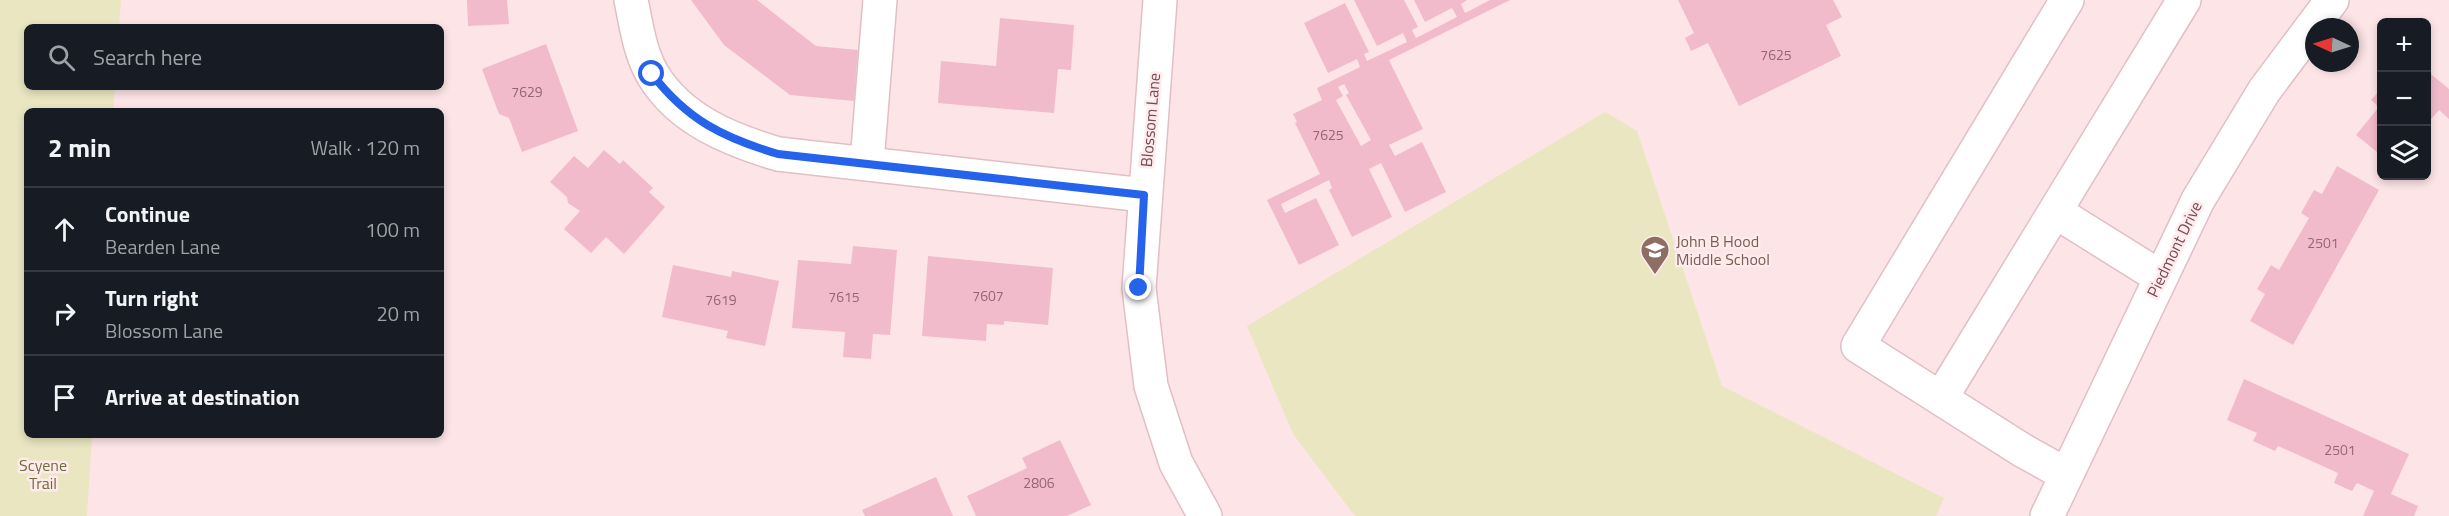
<!DOCTYPE html>
<html lang="en">
<head>
<meta charset="utf-8">
<style>
	:root { --surface:#171b24; --page:#20242c; --text:#f1f3f6; --muted:#9ea1a6; --line:#363941 }
	body { margin:0; font-family:"Titillium Web",sans-serif; background:var(--page); color:var(--text) }
	.controls { position:absolute; right:18px; top:18px; display:grid; overflow:hidden; border-radius:9px; box-shadow:0 3px 9px #0003 }
	.controls button { width:54px; height:54px; display:grid; place-items:center; padding:0; border:0; border-bottom:2px solid var(--line); background:var(--surface); color:var(--text); font:30px sans-serif }
	.compass { position:absolute; left:2305px; top:18px; width:54px; height:54px; border-radius:50%; background:var(--surface); box-shadow:0 3px 9px #0003; rotate:274deg }
	.stop { position:absolute; width:18px; height:18px; margin:-14px; border:4px solid #2563eb; border-radius:50%; background:#fff }
	.stop.end { background:#2563eb; border-color:#fff; box-shadow:0 2px 6px #0008 }
	.list { margin:0; padding:0; list-style:none }
	h2 { display:flex; justify-content:space-between; align-items:center; height:78px; margin:0; padding:0 24px; font-size:26px }
	h2 small { font-size:20px; font-weight:400; color:var(--muted) }
	.list li { display:grid; grid-template-columns:39px 1fr auto; gap:18px; align-items:center; box-sizing:border-box; height:84px; padding:0 24px; border-top:2px solid var(--line) }
	.list b { display:block; font-size:22px; white-space:nowrap }
	.list p { margin:0; font-size:20px; white-space:nowrap; color:var(--muted) }
	.list em { font-size:20px; font-style:normal; color:var(--muted) }
	.icon { flex:none; width:33px; height:33px; fill:none; stroke:currentColor; stroke-width:2; stroke-linecap:round; stroke-linejoin:round }
	.map { position:relative; flex:none; width:2449px; height:516px; overflow:hidden }
	.search { position:absolute; background:var(--surface); box-shadow:0 3px 9px #0003; left:24px; top:24px; width:420px; height:66px; display:flex; align-items:center; gap:15px; box-sizing:border-box; padding:0 21px; border-radius:9px; color:var(--muted); font-size:22px }
	.panel { position:absolute; background:var(--surface); box-shadow:0 3px 9px #0003; left:24px; top:108px; width:420px; height:330px; border-radius:9px }
	.map>svg:first-child { display:block }
	.green { fill:#eae6c2 }
	.building { fill:#f2bbcc; fill-rule:evenodd }
	.lines { fill:none; stroke-linecap:round; stroke-linejoin:round }
	.minor-casing { stroke:#e1bfc7; stroke-width:36 }
	.minor { stroke:#fff; stroke-width:33 }
	.route { stroke:#2563eb; stroke-width:8 }
	.labels { text-anchor:middle; dominant-baseline:central; stroke-width:5; stroke-linejoin:round; paint-order:stroke }
	.number-label { font-size:14px; fill:#946675 }
	.street-label { font-size:16px; fill:#754958; stroke:#ffeaec }
	.education-label { font-size:16px; fill:#785e54; stroke:#ffeaec; text-anchor:start }
	.park-label { font-size:16px; fill:#6f6f3b; stroke:#ffeaec }
</style>
</head>
<body>
<div class="map">
<svg width="2449" height="516" viewBox="0 0 2449 516">
	<rect width="100%" height="100%" fill="#fde4e6"/>
	<g class="green">
		<polygon points="0,0 121,0 119,27 27,27 27,87 115,87 113,111 27,111 27,435 92,435 87,516 0,516"/>
		<polygon points="1605,112 1637,131 1722,386 1944,498 1936,516 1355,516 1293,434 1247,326"/>
	</g>
	<g class="building">
		<polygon points="467,0 507,0 509,24 468,26"/>
		<polygon points="691,0 757,0 816,46 858,50 854,101 790,95 724,45"/>
		<path d="M1354 0H1404L1418 27 1412 30 1416 38 1457 17 1452 8 1425 22 1414 0H1467L1461 4 1465 13 1490 0H1510L1389 60 1423 129 1389 145 1395 156 1422 142 1446 192 1405 212 1381 163 1369 169 1392 217 1352 237 1329 190 1332 188 1329 180 1281 204 1285 213 1316 198 1339 245 1299 265 1267 200 1320 174 1295 123 1297 122 1293 114 1322 100 1317 88 1360 67 1357 59 1328 73 1304 23 1345 3 1369 52 1364 54 1367 61 1407 42 1403 33 1377 46ZM1344 84 1349 93 1346 95 1371 140 1361 146 1336 100 1343 96 1338 87Z"/>
		<polygon points="1678,0 1833,0 1842,17 1826,25 1841,56 1739,106 1708,43 1691,51 1685,38 1694,33"/>
		<polygon points="1000,18 1074,25 1071,70 1058,69 1054,113 938,103 941,61 996,66"/>
		<polygon points="546,44 578,131 522,152 509,118 499,114 482,69"/>
		<polygon points="2426,70 2449,89 2449,119 2439,110 2426,125"/>
		<polygon points="2382,88 2382,156 2356,135 2379,107 2371,100"/>
		<polygon points="604,150 620,164 623,160 653,188 649,192 665,207 624,254 606,237 591,253 564,229 580,211 568,203 567,197 550,182 574,156 588,168"/>
		<polygon points="2337,166 2379,190 2293,345 2250,321 2265,294 2257,289 2271,265 2279,270 2309,218 2301,213 2314,190 2322,194"/>
		<polygon points="853,246 897,250 890,335 873,334 871,359 843,357 845,332 792,328 798,260 851,264"/>
		<polygon points="928,256 1053,268 1048,325 1004,321 1004,325 987,324 986,341 922,336"/>
		<polygon points="673,265 731,277 732,271 779,281 765,346 726,338 728,331 662,317"/>
		<polygon points="2244,379 2409,454 2391,494 2418,506 2414,516 2363,516 2374,491 2357,483 2352,491 2334,483 2338,473 2278,446 2275,451 2253,441 2257,433 2227,420"/>
		<polygon points="1060,440 1091,505 1067,516 976,516 967,496 1027,468 1022,458"/>
		<polygon points="936,477 953,516 865,516 862,510"/>
	</g>
	<g class="lines">
		<g class="minor-casing">
			<g id="minor">
				<path d="M631 0C636 24 640 54 653 75 680 120 731 140 778 154L1144 195"/>
				<polyline points="1160,0 1139,288 1151,386 1176,463 1205,516"/>
				<polyline points="867,162 880,0"/>
				<polyline points="2056,212 2160,277"/>
				<polyline points="1941,398 2184,0"/>
				<polyline points="2065,474 2022,450 1858,346 2067,0"/>
				<polyline points="2047,516 2198,200 2264,91 2332,0"/>
			</g>
		</g>
		<use href="#minor" class="minor"/>
	</g>
	<g class="lines">
		<path class="route" d="M652 74C687 120 724 138 778 154L1144 195 1139 288"/>
	</g>
	<defs>
		<g id="school-pin" transform="scale(1.5)"><path d="M0 17L-7.5 6A9.5 9.5 0 1 1 7.5 6Z" fill="#8d6e63" stroke="#ffeaec"/><path d="M0-5L7-2L0 1L-7-2ZM-4 1L0 2.5L4 1V4Q0 6-4 4Z" fill="#fff"/></g>
	</defs>
	<g fill-rule="evenodd">
		<use href="#school-pin" x="1655" y="250"/>
	</g>
	<g class="labels">
		<g class="number-label">
			<text x="1776" y="54">7625</text>
			<text x="527" y="91">7629</text>
			<text x="1328" y="134">7625</text>
			<text x="2323" y="242">2501</text>
			<text x="988" y="295">7607</text>
			<text x="844" y="296">7615</text>
			<text x="721" y="299">7619</text>
			<text x="2340" y="449">2501</text>
			<text x="1039" y="482">2806</text>
		</g>
		<g class="street-label">
			<text transform="translate(1150 120) rotate(-85)">Blossom Lane</text>
			<text transform="translate(2174 249) rotate(-64)">Piedmont Drive</text>
		</g>
		<g class="education-label">
			<text x="1676" y="241">John B Hood<tspan x="1676" dy="18">Middle School</tspan></text>
		</g>
		<g class="park-label">
			<text x="43" y="465">Scyene<tspan x="43" dy="18">Trail</tspan></text>
		</g>
	</g>
</svg>
<div class="controls">
<button>+</button>
<button>−</button>
<button><svg class="icon" aria-label="layers" viewBox="0 0 24 24"><path d="M12 4l9 5-9 5-9-5zM3 14l9 5 9-5"/></svg></button>
</div>
<svg class="compass" viewBox="-18 -18 36 36"><path d="M0-13l5 13h-10z" fill="#e53935"/><path d="M0 13l5-13h-10z" fill="#9ea1a6"/></svg>
<div class="stop" style="left:652px;top:74px"></div>
<div class="stop end" style="left:1139px;top:288px"></div>
<div class="search"><svg class="icon" aria-label="search" viewBox="0 0 24 24"><circle cx="10" cy="10" r="6"/><path d="M15 15l6 6"/></svg>Search here</div>
<section class="panel">
<h2>2 min<small>Walk · 120 m</small></h2>
<ul class="list">
<li><svg class="icon" aria-label="ahead" viewBox="0 0 24 24"><path d="M12 20V5M6 11l6-6 6 6"/></svg><div><b>Continue</b><p>Bearden Lane</p></div><em>100 m</em></li>
<li><svg class="icon" aria-label="right" viewBox="0 0 24 24"><path d="M7 20v-9h11M14 6l5 5-5 5"/></svg><div><b>Turn right</b><p>Blossom Lane</p></div><em>20 m</em></li>
<li><svg class="icon" aria-label="arrive" viewBox="0 0 24 24"><path d="M6 21V4h12l-3 4 3 4H6"/></svg><div><b>Arrive at destination</b></div></li>
</ul>
</section>
</div>
</body>
</html>
